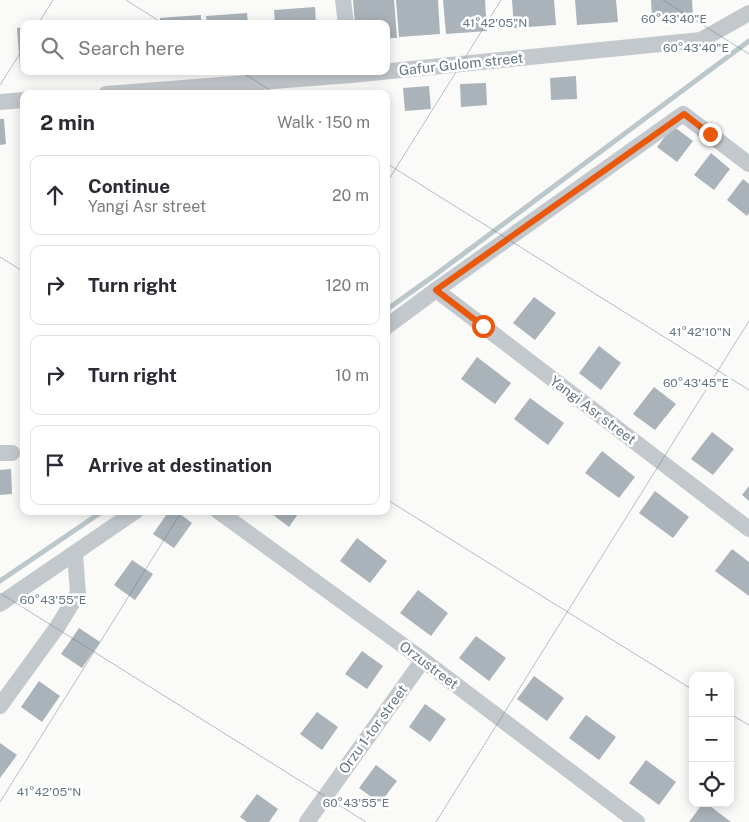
<!DOCTYPE html>
<html lang="en">
<head>
<meta charset="utf-8">
<style>
	:root { --surface:#fff; --page:#f7f7f7; --text:#2b2b33; --muted:#7c7c81; --line:#e1e1e2 }
	body { margin:0; font-family:"Public Sans",sans-serif; background:var(--page); color:var(--text) }
	.controls { position:absolute; right:15px; bottom:15px; display:grid; overflow:hidden; border-radius:10px; box-shadow:0 2px 12px #0003 }
	.controls button { width:45px; height:45px; display:grid; place-items:center; padding:0; border:0; border-bottom:1px solid var(--line); background:var(--surface); color:var(--text); font:25px sans-serif }
	.stop { position:absolute; width:15px; height:15px; margin:-11px; border:4px solid #ea580c; border-radius:50%; background:#fff }
	.stop.end { background:#ea580c; border-color:#fff; box-shadow:0 1px 5px #0008 }
	.list { margin:0; padding:0; list-style:none }
	h2 { display:flex; justify-content:space-between; align-items:center; height:65px; margin:0; padding:0 20px; font-size:21px }
	h2 small { font-size:16px; font-weight:400; color:var(--muted) }
	.list li { display:grid; grid-template-columns:32px 1fr auto; gap:15px; align-items:center; box-sizing:border-box; height:80px; margin:0 10px 10px; padding:0 10px; border:1px solid var(--line); border-radius:10px }
	.list b { display:block; font-size:19px; white-space:nowrap }
	.list p { margin:0; font-size:16px; white-space:nowrap; color:var(--muted) }
	.list em { font-size:16px; font-style:normal; color:var(--muted) }
	.icon { flex:none; width:28px; height:28px; fill:none; stroke:currentColor; stroke-width:2; stroke-linecap:round; stroke-linejoin:round }
	.map { position:relative; flex:none; width:749px; height:822px; overflow:hidden }
	.search { position:absolute; background:var(--surface); box-shadow:0 2px 12px #0003; left:20px; top:20px; width:370px; height:55px; display:flex; align-items:center; gap:12px; box-sizing:border-box; padding:0 18px; border-radius:10px; color:var(--muted); font-size:19px }
	.panel { position:absolute; background:var(--surface); box-shadow:0 2px 12px #0003; left:20px; top:90px; width:370px; height:425px; border-radius:10px }
	.map>svg:first-child { display:block }
	.lines { fill:none; stroke-linecap:round; stroke-linejoin:round }
	.stream { stroke:#bbc7cb; stroke-width:5 }
	.building { fill:#aab3b9 }
	.minor { stroke:#c3c8cc; stroke-width:16 }
	.route { stroke:#ea580c; stroke-width:6 }
	.ticks { fill:none; stroke:#657683; stroke-width:1; stroke-opacity:0.45 }
	.labels { text-anchor:middle; dominant-baseline:central; stroke-width:5; stroke-linejoin:round; paint-order:stroke }
	.street-label { font-size:14px; fill:#657683; stroke:#fff }
	.ticks-label { font-size:12px; text-anchor:middle; fill:#657683; stroke:#fff; stroke-width:5; stroke-linejoin:round; paint-order:stroke }
</style>
</head>
<body>
<div class="map">
<svg width="749" height="822" viewBox="0 0 749 822">
	<rect width="100%" height="100%" fill="#fafaf8"/>
	<g class="lines">
		<g class="stream">
			<polyline points="386,310 435,275 749,41"/>
			<polyline points="0,581 103,511"/>
		</g>
	</g>
	<g class="building">
		<polygon points="353,0 394,0 397,38 386,38 386,24 355,24"/>
		<polygon points="396,0 438,0 440,34 399,37"/>
		<polygon points="443,0 485,0 487,31 446,34"/>
		<polygon points="512,0 554,0 556,25 514,28"/>
		<polygon points="575,0 616,0 618,22 577,25"/>
		<polygon points="651,0 692,0 693,15 652,19"/>
		<polygon points="315,7 316,24 275,24 274,10"/>
		<polygon points="247,13 248,24 207,24 206,16"/>
		<polygon points="201,15 201,24 160,24 160,18"/>
		<polygon points="148,21 148,24 134,24 134,22"/>
		<polygon points="24,27 24,68 20,68 17,28"/>
		<polygon points="576,76 577,99 551,100 550,78"/>
		<polygon points="486,83 487,105 461,107 460,84"/>
		<polygon points="429,86 431,109 405,111 403,88"/>
		<polygon points="369,91 370,94 354,94 354,92"/>
		<polygon points="0,119 4,119 6,144 0,145"/>
		<polygon points="673,126 693,141 677,162 657,147"/>
		<polygon points="711,153 730,169 714,190 694,175"/>
		<polygon points="743,179 749,184 749,213 747,216 727,200"/>
		<polygon points="534,297 556,313 535,340 513,323"/>
		<polygon points="599,346 621,363 601,390 579,373"/>
		<polygon points="477,357 511,383 495,404 461,379"/>
		<polygon points="654,387 676,404 655,430 633,414"/>
		<polygon points="530,398 564,423 548,445 514,419"/>
		<polygon points="712,432 734,449 713,475 691,459"/>
		<polygon points="602,451 635,477 619,498 585,473"/>
		<polygon points="11,469 12,494 0,495 0,470"/>
		<polygon points="749,486 749,501 742,495"/>
		<polygon points="655,491 689,517 673,538 639,513"/>
		<polygon points="169,511 176,511 192,523 174,548 153,534"/>
		<polygon points="268,511 300,511 289,527"/>
		<polygon points="357,538 387,561 370,583 340,561"/>
		<polygon points="732,549 749,562 749,596 715,571"/>
		<polygon points="132,560 153,574 135,600 114,585"/>
		<polygon points="418,590 448,613 431,636 400,613"/>
		<polygon points="79,628 100,642 82,668 61,654"/>
		<polygon points="476,636 506,658 489,681 459,658"/>
		<polygon points="362,651 383,666 367,689 345,674"/>
		<polygon points="534,676 564,698 547,721 517,699"/>
		<polygon points="39,681 60,696 42,722 21,707"/>
		<polygon points="425,704 446,719 430,742 409,727"/>
		<polygon points="317,712 338,727 322,750 300,734"/>
		<polygon points="586,715 616,737 599,760 569,738"/>
		<polygon points="0,743 17,755 0,778"/>
		<polygon points="646,760 676,782 659,805 629,783"/>
		<polygon points="376,765 397,781 380,803 359,788"/>
		<polygon points="257,794 278,809 269,822 247,822 240,817"/>
		<polygon points="703,803 706,803 731,822 689,822"/>
	</g>
	<g class="lines">
		<g class="minor">
			<polyline points="343,0 346,24"/>
			<polyline points="106,94 351,75 701,40 749,13"/>
			<polyline points="0,102 24,100"/>
			<polyline points="436,290 749,529"/>
			<polyline points="386,327 436,290 683,114 749,164"/>
			<polyline points="0,453 12,453"/>
			<polyline points="218,511 423,660 637,822"/>
			<polyline points="0,604 136,511"/>
			<polyline points="0,706 58,626 78,593 75,554"/>
			<polyline points="307,822 423,660"/>
		</g>
	</g>
	<g class="lines">
		<polyline class="route" points="483,326 436,290 684,114 710,134"/>
	</g>
	<path class="ticks" d="M126 0 164 24M663 0 749 54M38 24 53 0M240 71 276 94M0 85 24 47M386 163 749 390M386 184 501 0M0 257 24 272M386 499 693 690M0 593 366 822M730 714 749 725M0 802 182 511M436 822 749 321"/>
	<g class="labels">
		<g class="street-label">
			<text transform="translate(461 64) rotate(-6)">Gafur Gulom street</text>
			<text transform="translate(593 410) rotate(37)">Yangi Asr street</text>
			<text transform="translate(429 665) rotate(37)">Orzustreet</text>
			<text transform="translate(373 729) rotate(-54)">Orzu 1-tor street</text>
		</g>
	</g>
	<g class="ticks-label">
		<text x="674" y="23">60°43'40"E</text>
		<text x="495" y="27">41°42'05"N</text>
		<text x="696" y="52">60°43'40"E</text>
		<text x="700" y="336">41°42'10"N</text>
		<text x="696" y="387">60°43'45"E</text>
		<text x="53" y="604">60°43'55"E</text>
		<text x="49" y="796">41°42'05"N</text>
		<text x="356" y="807">60°43'55"E</text>
	</g>
</svg>
<div class="controls">
<button>+</button>
<button>−</button>
<button><svg class="icon" aria-label="locate" viewBox="0 0 24 24"><circle cx="12" cy="12" r="6"/><path d="M12 2v4M12 18v4M2 12h4M18 12h4"/></svg></button>
</div>
<div class="stop" style="left:483px;top:326px"></div>
<div class="stop end" style="left:710px;top:134px"></div>
<div class="search"><svg class="icon" aria-label="search" viewBox="0 0 24 24"><circle cx="10" cy="10" r="6"/><path d="M15 15l6 6"/></svg>Search here</div>
<section class="panel">
<h2>2 min<small>Walk · 150 m</small></h2>
<ul class="list">
<li><svg class="icon" aria-label="ahead" viewBox="0 0 24 24"><path d="M12 20V5M6 11l6-6 6 6"/></svg><div><b>Continue</b><p>Yangi Asr street</p></div><em>20 m</em></li>
<li><svg class="icon" aria-label="right" viewBox="0 0 24 24"><path d="M7 20v-9h11M14 6l5 5-5 5"/></svg><div><b>Turn right</b></div><em>120 m</em></li>
<li><svg class="icon" aria-label="right" viewBox="0 0 24 24"><path d="M7 20v-9h11M14 6l5 5-5 5"/></svg><div><b>Turn right</b></div><em>10 m</em></li>
<li><svg class="icon" aria-label="arrive" viewBox="0 0 24 24"><path d="M6 21V4h12l-3 4 3 4H6"/></svg><div><b>Arrive at destination</b></div></li>
</ul>
</section>
</div>
</body>
</html>
